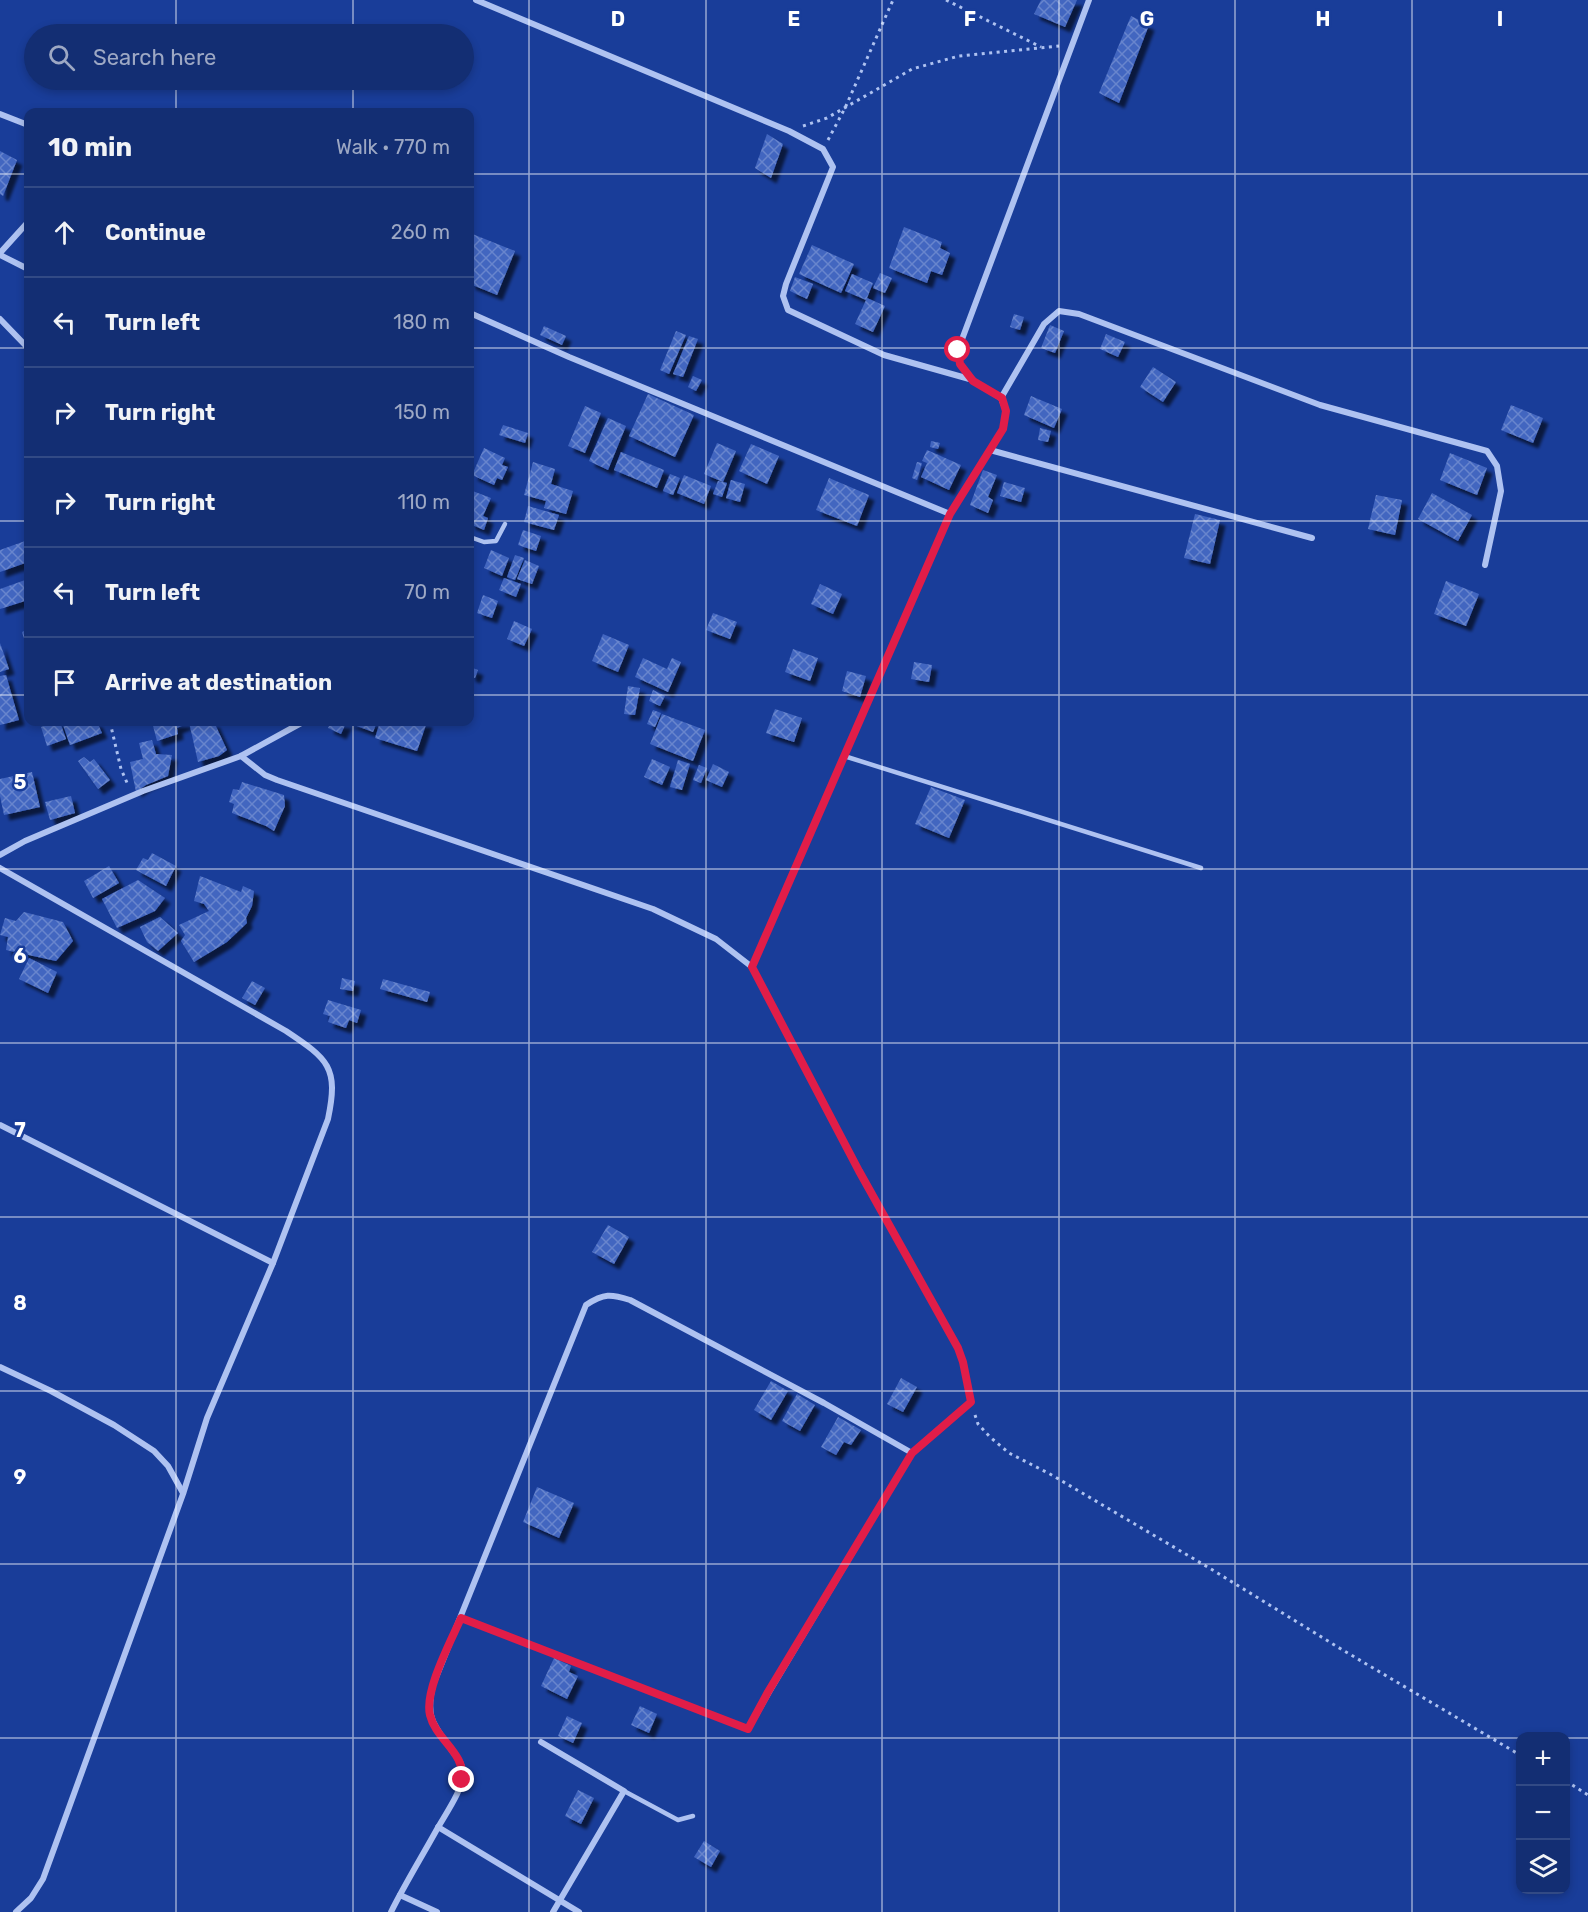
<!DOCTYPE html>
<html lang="en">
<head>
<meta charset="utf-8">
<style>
	:root { --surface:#132e73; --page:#203a7b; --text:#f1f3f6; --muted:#9da8c4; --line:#324a85 }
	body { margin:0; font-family:Rubik,sans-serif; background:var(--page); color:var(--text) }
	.controls { position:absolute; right:18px; bottom:18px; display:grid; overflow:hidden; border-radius:12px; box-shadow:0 3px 9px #0003 }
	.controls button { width:54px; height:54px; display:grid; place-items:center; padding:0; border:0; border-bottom:2px solid var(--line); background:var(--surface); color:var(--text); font:30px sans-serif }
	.stop { position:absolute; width:18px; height:18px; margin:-14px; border:4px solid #e11d48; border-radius:50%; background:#fff }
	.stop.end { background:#e11d48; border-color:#fff; box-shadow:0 2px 6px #0008 }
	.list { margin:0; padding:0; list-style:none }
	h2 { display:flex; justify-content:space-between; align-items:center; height:78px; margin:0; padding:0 24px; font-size:26px }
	h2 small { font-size:20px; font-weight:400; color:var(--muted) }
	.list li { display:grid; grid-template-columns:39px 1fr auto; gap:18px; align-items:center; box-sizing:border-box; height:90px; padding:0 24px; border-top:2px solid var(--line) }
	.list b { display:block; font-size:22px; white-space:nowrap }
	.list em { font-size:20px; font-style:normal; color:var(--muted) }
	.icon { flex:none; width:33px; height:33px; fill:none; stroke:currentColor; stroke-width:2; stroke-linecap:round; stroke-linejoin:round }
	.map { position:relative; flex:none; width:1588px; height:1912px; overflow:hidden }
	.search { position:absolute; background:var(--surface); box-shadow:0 3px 9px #0003; left:24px; top:24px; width:450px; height:66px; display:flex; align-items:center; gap:15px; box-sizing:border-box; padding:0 21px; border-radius:33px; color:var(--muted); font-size:22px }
	.panel { position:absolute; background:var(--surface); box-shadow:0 3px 9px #0003; left:24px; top:108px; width:450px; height:618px; border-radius:12px }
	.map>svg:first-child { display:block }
	.building { fill:url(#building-cross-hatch); filter:url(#shadow) }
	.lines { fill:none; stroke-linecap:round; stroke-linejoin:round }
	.path { stroke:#aec2f1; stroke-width:3; stroke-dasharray:3 4.5; stroke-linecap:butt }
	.lane { stroke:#aec2f1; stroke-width:4.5 }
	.street { stroke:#aec2f1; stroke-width:6 }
	.route { stroke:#e11d48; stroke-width:8 }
	.grid { fill:none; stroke:#fff; stroke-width:1.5; stroke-opacity:0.55 }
	.grid-label { font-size:20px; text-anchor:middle; font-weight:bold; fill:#fff; stroke:#193d99; stroke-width:5; stroke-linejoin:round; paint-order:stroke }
</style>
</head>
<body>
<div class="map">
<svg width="1588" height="1912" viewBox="0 0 1588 1912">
	<defs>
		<pattern id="building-cross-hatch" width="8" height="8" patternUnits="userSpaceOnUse" patternTransform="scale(1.5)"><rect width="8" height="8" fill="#4266c0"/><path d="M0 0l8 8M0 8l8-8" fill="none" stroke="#6885cd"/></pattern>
		<filter id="shadow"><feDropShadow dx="5.5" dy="5.5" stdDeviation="1.5" flood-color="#0009"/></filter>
	</defs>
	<rect width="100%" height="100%" fill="#193d99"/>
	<g class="building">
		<polygon points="1041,0 1077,0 1065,27 1034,14"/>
		<polygon points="1131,16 1149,25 1119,103 1099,93"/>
		<polygon points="767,134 783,144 771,178 755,168"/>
		<polygon points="0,151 17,160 3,196 0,194"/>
		<polygon points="904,227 942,242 940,248 950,253 942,275 931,271 927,283 889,268"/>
		<polygon points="470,233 515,251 497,295 470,284"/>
		<polygon points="812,245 854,264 841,293 799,274"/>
		<polygon points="880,273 892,278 885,293 873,288"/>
		<polygon points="852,274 873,283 867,298 885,306 873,332 855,324 866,300 845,291"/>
		<polygon points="795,277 813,284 807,299 790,291"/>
		<polygon points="1014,314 1024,317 1020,330 1010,327"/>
		<polygon points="1050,325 1064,331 1055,353 1041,348"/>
		<polygon points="544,326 566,336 562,345 540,335"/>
		<polygon points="676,331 686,335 669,374 660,370"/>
		<polygon points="1106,334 1125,342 1118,357 1100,349"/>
		<polygon points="689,336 698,339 683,377 673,374"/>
		<polygon points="1153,367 1176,382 1163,402 1140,387"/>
		<polygon points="693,376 702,380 696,391 688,387"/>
		<polygon points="648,394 694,415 675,457 629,436"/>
		<polygon points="1031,396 1062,409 1054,428 1024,415"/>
		<polygon points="1511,405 1543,418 1533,443 1501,430"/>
		<polygon points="585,406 601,413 585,453 568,446"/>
		<polygon points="608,418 626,426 608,470 589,461"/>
		<polygon points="503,425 528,433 525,443 499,435"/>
		<polygon points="1040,428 1051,431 1048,442 1038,440"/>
		<polygon points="931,441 940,443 938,449 930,447"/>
		<polygon points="717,443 736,451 723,482 704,474"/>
		<polygon points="751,444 779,456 767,484 739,471"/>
		<polygon points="484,448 505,458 502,465 508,467 502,480 497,478 494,485 472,475"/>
		<polygon points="927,450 961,465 949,490 921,477 927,463 922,461"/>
		<polygon points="621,452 664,470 657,488 614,470"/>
		<polygon points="1450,453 1487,468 1477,495 1440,480"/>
		<polygon points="533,462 555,469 551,484 573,491 566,514 544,508 546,501 524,495"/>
		<polygon points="917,462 922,463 917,480 912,478"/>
		<polygon points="983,470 997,475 988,497 993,500 988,513 970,505"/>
		<polygon points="670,474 680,478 673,495 663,491"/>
		<polygon points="684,475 711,486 704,504 677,493"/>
		<polygon points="829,478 869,495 857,526 816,510"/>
		<polygon points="731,480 745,484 740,502 726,498"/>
		<polygon points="718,481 727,483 722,497 713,494"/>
		<polygon points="1004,482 1025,488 1021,502 1000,496"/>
		<polygon points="470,490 491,498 483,516 488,518 484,530 470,524"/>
		<polygon points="1432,493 1472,515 1458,541 1418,519"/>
		<polygon points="1376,495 1402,500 1395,535 1368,529"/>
		<polygon points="528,506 559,515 554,530 524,522"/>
		<polygon points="1195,514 1220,520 1210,564 1184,558"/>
		<polygon points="523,530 541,536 536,551 518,545"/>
		<polygon points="28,540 28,562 0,572 0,550"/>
		<polygon points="491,550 509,558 502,576 484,568"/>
		<polygon points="515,555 524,558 515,580 507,577"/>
		<polygon points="525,560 539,566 532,584 517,579"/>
		<polygon points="504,578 521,584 516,597 499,590"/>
		<polygon points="28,579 28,600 0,609 0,589"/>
		<polygon points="1446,581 1479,594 1466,626 1434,614"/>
		<polygon points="820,584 842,594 833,614 811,604"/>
		<polygon points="483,595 498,601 492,618 477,613"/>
		<polygon points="713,613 737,622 730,639 706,630"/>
		<polygon points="514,621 532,629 524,646 507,639"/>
		<polygon points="28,629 28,651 22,632"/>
		<polygon points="603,634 629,645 618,672 592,661"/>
		<polygon points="0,643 9,669 0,672"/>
		<polygon points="793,649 818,658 810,681 785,672"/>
		<polygon points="643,658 667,669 672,658 681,662 668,692 635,677"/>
		<polygon points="914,662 932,665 929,682 911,679"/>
		<polygon points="470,667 478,670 475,678 470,676"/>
		<polygon points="847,671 866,676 860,697 842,691"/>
		<polygon points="6,675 19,720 0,725 0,676"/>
		<polygon points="628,686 640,688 635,715 624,714"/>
		<polygon points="653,690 665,696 660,706 649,701"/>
		<polygon points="775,709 802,718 794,742 766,733"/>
		<polygon points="653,710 661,713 655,727 647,724"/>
		<polygon points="662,714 705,730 693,761 650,744"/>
		<polygon points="57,722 60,722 66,739 47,746 41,727"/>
		<polygon points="62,722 97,722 102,733 70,745"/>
		<polygon points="152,722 186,722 186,724 177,728 178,734 157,741"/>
		<polygon points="189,722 206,722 207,724 214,722 227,750 219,756 198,762"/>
		<polygon points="331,722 346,723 341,734 328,728"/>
		<polygon points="346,722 377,722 373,732"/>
		<polygon points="380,722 427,722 417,751 375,738"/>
		<polygon points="152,740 156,754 172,755 168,776 146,785 136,792 130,762 143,759 139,743"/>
		<polygon points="84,757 90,762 94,759 110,780 98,789 78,761"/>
		<polygon points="652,759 670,767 662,785 644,777"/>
		<polygon points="678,760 690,764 682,790 670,787"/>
		<polygon points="713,764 729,772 722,787 706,780"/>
		<polygon points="699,765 707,768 701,783 693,780"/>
		<polygon points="32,772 40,807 4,815 0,796 0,779"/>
		<polygon points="242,782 284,795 285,806 274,831 266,826 232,813 234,804 229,802 233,789 239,790"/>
		<polygon points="931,787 965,800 949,838 915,824"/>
		<polygon points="71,796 75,813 50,820 45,802"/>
		<polygon points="152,853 176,866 166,886 136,870 143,858 148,860"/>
		<polygon points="109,866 119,883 93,898 84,881"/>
		<polygon points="200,876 241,892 243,886 254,891 252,906 246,918 247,923 227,942 194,962 181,941 185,935 179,925 209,911 204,904 194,901"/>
		<polygon points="138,880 165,898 155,911 117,928 102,899"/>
		<polygon points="24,912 63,922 73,941 56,961 6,950 8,937 0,935 5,918 16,921"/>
		<polygon points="160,917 178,933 158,951 147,942 140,927"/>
		<polygon points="29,958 57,972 48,993 19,979"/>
		<polygon points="342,978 355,981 353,991 340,989"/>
		<polygon points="383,979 430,992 427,1002 380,989"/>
		<polygon points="252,981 265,988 255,1005 242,998"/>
		<polygon points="328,1000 361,1010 357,1023 349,1020 346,1028 328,1022 330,1016 323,1014"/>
		<polygon points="608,1225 629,1237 614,1264 592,1252"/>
		<polygon points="901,1378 917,1387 903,1412 887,1404"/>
		<polygon points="771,1381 788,1391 771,1420 754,1410"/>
		<polygon points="797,1394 815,1405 800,1431 782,1421"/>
		<polygon points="838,1417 861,1430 851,1445 844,1442 836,1455 821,1447"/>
		<polygon points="537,1487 574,1503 559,1538 523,1522"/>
		<polygon points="554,1658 571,1666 569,1672 578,1676 567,1699 541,1686"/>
		<polygon points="640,1706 657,1714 649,1733 631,1725"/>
		<polygon points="567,1716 582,1723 573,1743 558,1736"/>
		<polygon points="578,1790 594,1798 581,1824 565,1816"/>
		<polygon points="704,1841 720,1851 711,1867 694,1857"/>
	</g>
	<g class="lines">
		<g class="path">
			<polyline points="946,0 1041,47"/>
			<polyline points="803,126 827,118 912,69 959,56 1059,46"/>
			<polyline points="828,140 845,108 893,0"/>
			<polyline points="110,722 121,769 128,785"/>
			<polyline points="975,1415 978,1424 990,1437 1009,1453 1050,1474 1211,1569 1341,1649 1520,1755"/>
			<polyline points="1566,1781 1588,1795"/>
		</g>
		<g class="lane">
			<polyline points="470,537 484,542 496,541 505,524"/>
			<polyline points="844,756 1201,868"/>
			<polyline points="624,1791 678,1820 693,1816"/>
		</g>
		<g class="street">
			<polyline points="476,0 789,131 823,149 833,167 786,284 783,296 788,310 884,355 973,380"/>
			<polyline points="0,114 28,125"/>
			<polyline points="0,253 28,222"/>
			<polyline points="0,255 28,269"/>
			<polyline points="470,313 569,357 950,514"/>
			<polyline points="0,319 28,348"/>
			<polyline points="1001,398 1044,324 1059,311 1079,314 1320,405 1487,451 1497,466 1501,491 1485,565"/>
			<polyline points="990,450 1312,538"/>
			<polyline points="241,756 265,775 277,780 653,909 716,939 752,967 859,1171 958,1348 963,1362 971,1402 912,1453 769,1692 748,1729 461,1618"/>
			<polyline points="0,855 25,841 143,791 241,756 303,722"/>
			<path d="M0 868 286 1031C328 1059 339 1067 328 1119L273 1263 207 1418 183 1494 43 1879 31 1898 16 1912"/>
			<polyline points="752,967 950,514 1003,429 1006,411 1001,398 973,381 960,364 958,350 1089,0"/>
			<polyline points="0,1125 273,1263"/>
			<polyline points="0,1367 51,1391 114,1425 154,1451 168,1466 183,1493"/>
			<polyline points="541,1742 624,1791 553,1912"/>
			<polyline points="438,1827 579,1912"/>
			<polyline points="400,1895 437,1912"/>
			<path d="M391 1912C405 1884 421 1858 436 1831 444 1816 464 1789 463 1772 463 1765 458 1758 453 1752 434 1725 425 1719 433 1685L586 1305C604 1293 611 1294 630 1300L824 1403 912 1453"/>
		</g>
	</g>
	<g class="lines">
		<path class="route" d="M462 1780C466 1753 436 1740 430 1715 424 1691 451 1641 461 1618L748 1729 768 1692 912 1453 971 1402 963 1362 958 1348 859 1171 752 967 950 514 1003 429 1006 411 1002 398 973 381 960 364 958 350"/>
	</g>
	<path class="grid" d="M176 0V34M353 0V34M529 0V1912M706 0V1912M882 0V1912M1059 0V1912M1235 0V1912M1412 0V1912M176 80V112M353 80V112M0 174H28M470 174H1588M0 348H28M470 348H1588M0 521H28M470 521H1588M0 695H28M470 695H1588M176 722V1912M353 722V1912M0 869H1588M0 1043H1588M0 1217H1588M0 1391H1588M0 1564H1588M0 1738H1520M1566 1738H1588"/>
	<g class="grid-label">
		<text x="618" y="26">D</text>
		<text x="794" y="26">E</text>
		<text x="970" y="26">F</text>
		<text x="1147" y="26">G</text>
		<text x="1323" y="26">H</text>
		<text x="1500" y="26">I</text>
		<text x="20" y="789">5</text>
		<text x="20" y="963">6</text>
		<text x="20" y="1137">7</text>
		<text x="20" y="1310">8</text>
		<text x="20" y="1484">9</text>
	</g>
</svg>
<div class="controls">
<button>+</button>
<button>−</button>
<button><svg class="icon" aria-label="layers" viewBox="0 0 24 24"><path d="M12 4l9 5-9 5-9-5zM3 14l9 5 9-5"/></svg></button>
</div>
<div class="stop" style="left:958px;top:350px"></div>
<div class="stop end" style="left:462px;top:1780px"></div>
<div class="search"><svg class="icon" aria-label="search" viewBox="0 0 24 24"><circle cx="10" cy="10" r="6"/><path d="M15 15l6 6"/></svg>Search here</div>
<section class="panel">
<h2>10 min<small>Walk · 770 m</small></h2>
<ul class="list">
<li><svg class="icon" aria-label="ahead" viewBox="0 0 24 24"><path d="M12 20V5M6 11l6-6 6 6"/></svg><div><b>Continue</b></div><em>260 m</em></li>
<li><svg class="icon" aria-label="left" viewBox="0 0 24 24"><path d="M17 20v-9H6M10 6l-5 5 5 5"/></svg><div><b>Turn left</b></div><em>180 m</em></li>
<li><svg class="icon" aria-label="right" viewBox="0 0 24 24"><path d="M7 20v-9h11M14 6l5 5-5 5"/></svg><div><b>Turn right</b></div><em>150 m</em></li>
<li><svg class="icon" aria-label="right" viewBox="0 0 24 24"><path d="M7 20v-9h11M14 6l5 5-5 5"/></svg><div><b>Turn right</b></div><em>110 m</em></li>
<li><svg class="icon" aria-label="left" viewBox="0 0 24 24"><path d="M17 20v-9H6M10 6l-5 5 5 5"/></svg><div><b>Turn left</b></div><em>70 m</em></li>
<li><svg class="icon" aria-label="arrive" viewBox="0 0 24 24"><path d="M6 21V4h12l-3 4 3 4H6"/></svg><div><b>Arrive at destination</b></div></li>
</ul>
</section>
</div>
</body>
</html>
